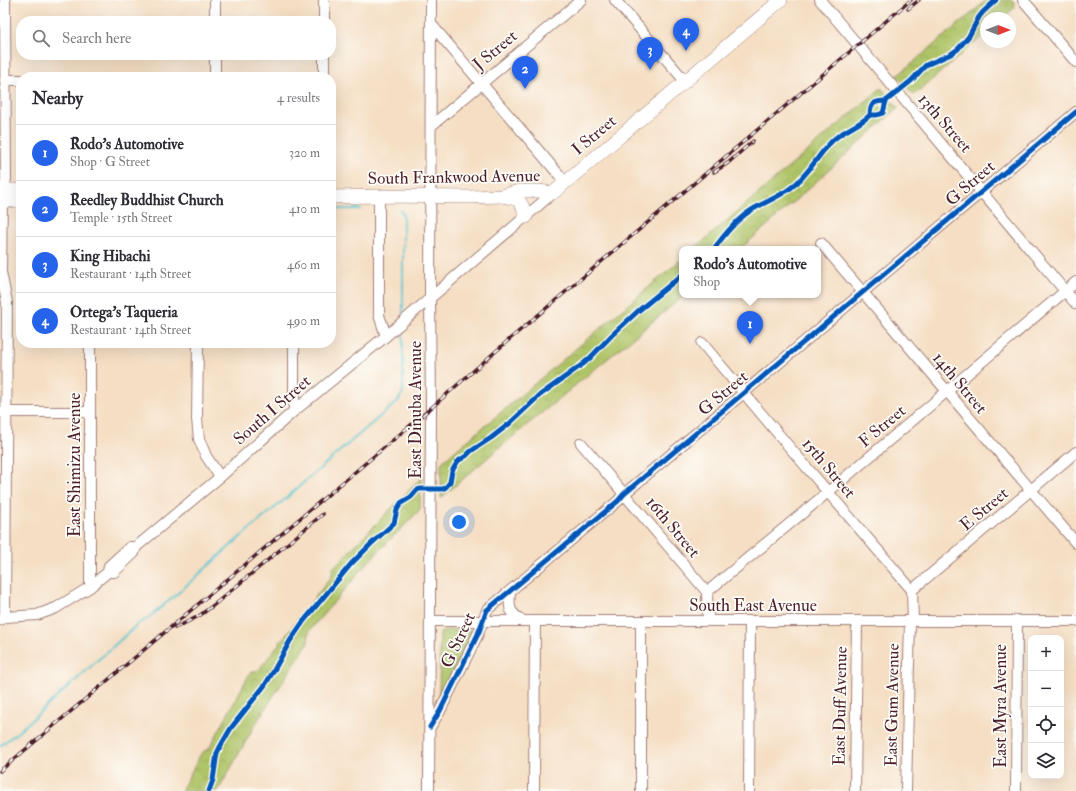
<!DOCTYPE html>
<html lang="en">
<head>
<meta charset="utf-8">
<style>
	:root { --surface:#fff; --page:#f7f7f7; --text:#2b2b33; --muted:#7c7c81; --line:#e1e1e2; --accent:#2563eb }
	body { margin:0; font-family:"IM FELL Double Pica",serif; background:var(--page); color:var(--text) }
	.controls { position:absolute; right:12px; bottom:12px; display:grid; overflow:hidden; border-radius:8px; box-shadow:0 4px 16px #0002 }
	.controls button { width:36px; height:36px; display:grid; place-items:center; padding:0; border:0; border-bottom:1px solid var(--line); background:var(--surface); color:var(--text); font:20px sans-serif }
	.compass { position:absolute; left:980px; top:12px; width:36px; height:36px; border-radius:50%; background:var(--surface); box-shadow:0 4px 16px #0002; rotate:90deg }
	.you { position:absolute; left:459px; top:522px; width:14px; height:14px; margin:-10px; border:3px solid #fff; border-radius:50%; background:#1a73e8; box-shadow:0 0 0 6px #1a73e833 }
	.badge { display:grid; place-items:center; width:26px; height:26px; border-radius:50%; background:var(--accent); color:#fff; font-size:13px; font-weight:700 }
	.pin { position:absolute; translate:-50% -33px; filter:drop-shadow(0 1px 2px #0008) }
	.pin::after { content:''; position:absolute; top:21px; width:14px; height:12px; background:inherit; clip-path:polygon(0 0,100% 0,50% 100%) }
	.popup { position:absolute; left:679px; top:246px; width:142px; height:52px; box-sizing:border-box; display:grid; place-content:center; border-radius:8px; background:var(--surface); filter:drop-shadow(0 1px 3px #0005); font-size:13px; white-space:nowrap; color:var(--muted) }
	.popup b { font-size:15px; color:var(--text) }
	.popup::after { content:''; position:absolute; left:50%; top:100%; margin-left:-8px; border:8px solid transparent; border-top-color:var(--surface) }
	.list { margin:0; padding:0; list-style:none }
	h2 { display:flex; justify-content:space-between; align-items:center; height:52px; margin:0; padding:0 16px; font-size:17px }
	h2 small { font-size:13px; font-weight:400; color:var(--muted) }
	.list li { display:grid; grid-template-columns:26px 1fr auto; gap:12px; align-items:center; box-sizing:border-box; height:56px; padding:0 16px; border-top:1px solid var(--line) }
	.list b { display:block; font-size:15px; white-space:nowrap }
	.list p { margin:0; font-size:13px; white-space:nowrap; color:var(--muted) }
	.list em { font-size:13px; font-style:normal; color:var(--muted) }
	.icon { flex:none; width:22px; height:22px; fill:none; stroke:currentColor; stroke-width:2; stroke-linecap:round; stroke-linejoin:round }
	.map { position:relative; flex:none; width:1076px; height:791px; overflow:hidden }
	.search { position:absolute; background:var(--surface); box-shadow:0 4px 16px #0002; left:16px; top:16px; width:320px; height:44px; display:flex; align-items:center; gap:10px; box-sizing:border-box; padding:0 14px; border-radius:16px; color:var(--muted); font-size:15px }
	.panel { position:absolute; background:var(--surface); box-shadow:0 4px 16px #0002; left:16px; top:72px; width:320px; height:276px; border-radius:16px }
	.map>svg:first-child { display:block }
	.park { fill:url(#park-crowns); stroke:#7c724a }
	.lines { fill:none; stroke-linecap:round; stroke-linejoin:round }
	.stream { stroke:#57c4ce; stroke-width:2 }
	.minor-casing { stroke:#a07e77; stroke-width:12 }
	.major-casing { stroke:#a07e77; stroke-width:14 }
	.minor { stroke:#fff; stroke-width:10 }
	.major { stroke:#fff; stroke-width:13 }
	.rail-casing { stroke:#4a1f2b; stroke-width:3.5 }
	.rail { stroke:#fdfcf7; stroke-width:2; stroke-dasharray:6; stroke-linecap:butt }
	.cycleway-casing { stroke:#fdfcf7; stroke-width:8 }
	.cycleway { stroke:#0057b8; stroke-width:5 }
	.labels { text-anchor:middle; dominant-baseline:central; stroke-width:3.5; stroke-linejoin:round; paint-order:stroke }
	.street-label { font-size:17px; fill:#4a1f2b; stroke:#fdfcf7 }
</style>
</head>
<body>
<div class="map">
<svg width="1076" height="791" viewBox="0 0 1076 791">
	<defs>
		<pattern id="park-crowns" width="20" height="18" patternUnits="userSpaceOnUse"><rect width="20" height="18" fill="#afc468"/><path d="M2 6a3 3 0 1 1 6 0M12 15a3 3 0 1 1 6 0" fill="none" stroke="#98a85a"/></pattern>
	</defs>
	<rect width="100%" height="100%" fill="#fdfcf7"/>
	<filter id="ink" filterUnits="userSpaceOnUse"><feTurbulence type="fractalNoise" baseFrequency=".025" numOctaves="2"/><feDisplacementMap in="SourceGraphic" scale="8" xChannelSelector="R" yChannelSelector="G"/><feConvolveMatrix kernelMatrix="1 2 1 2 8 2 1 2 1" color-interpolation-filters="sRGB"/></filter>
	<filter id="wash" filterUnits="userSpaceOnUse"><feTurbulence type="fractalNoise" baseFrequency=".012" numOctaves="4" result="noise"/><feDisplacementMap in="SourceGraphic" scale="16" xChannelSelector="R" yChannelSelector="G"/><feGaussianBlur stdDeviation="0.9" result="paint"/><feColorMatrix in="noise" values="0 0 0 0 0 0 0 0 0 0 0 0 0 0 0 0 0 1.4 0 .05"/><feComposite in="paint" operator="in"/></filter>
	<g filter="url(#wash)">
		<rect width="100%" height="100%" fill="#f5dec3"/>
		<g class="park">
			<polygon points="987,0 1013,0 1015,7 1003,18 986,18 986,33 914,95 897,76"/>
			<polygon points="881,88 898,108 778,216 740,249 694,249"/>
			<polygon points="682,259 682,295 685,295 499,448 441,498 441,463"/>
			<polygon points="421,478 420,510 371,559 309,631 308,643 256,723 218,791 181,791 202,752 209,749 251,671 258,671 331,577 332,574 333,568"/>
			<polygon points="445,630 470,630 472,633 441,697 439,698 440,636 440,633"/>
		</g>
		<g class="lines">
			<g class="stream">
				<polyline points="331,209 361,209"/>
				<polyline points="400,210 403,214 403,314"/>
				<path d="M0 746 18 732 138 624 147 619 177 594 237 540 290 495C304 481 320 470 334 456L398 401 403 392V328"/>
			</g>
		</g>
	</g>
	<g filter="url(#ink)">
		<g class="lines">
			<g class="minor-casing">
				<g id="minor">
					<polyline points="615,0 685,81"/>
					<polyline points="820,0 1076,304"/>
					<polyline points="1023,0 1076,62"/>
					<polyline points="215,21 215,0"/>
					<polyline points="324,21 324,0"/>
					<polyline points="431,24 566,183"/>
					<polyline points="215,55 215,77"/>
					<polyline points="324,77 324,55"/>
					<polyline points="5,80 21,80"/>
					<polyline points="431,126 581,0"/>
					<polyline points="379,196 379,315 386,336"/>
					<polyline points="821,243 1076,543"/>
					<polyline points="198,343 197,419 199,439 206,456 220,477"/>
					<polyline points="702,343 785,442 912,590 913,621"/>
					<polyline points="294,411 294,343"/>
					<polyline points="0,412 90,412"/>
					<polyline points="581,443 707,592 708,621"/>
					<polyline points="108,572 114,572 134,553 136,547 220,477 294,411 386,336 553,193"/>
					<polyline points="90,587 90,343"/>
					<polyline points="912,590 1076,452"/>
					<path d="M510 591C509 608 508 612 523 621"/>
					<polyline points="707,592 828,492 1076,282"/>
					<polyline points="5,617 7,302 1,272 2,201 6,179 5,0"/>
					<polyline points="0,620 5,617 37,615 56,608 90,587 108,572 109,566 130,547 136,547"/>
					<polyline points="430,621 1076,621"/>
					<polyline points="430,727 440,711 478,634 487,610 618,501 624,494 1076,112"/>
					<polyline points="429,791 431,408 430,298 431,0"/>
					<polyline points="534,791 535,621"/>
					<polyline points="641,791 641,621"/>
					<polyline points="749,791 750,621"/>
					<polyline points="855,791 857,621"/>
					<polyline points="906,791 910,621"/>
					<polyline points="1016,791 1017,620"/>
				</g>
			</g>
			<g class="major-casing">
				<g id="major">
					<polyline points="0,190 21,190"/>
					<path d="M502 196C520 199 521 199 526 217"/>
					<polyline points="331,197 379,196 470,197 502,196 519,191 538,191 553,193 781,0"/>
					<polyline points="0,201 21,201"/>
				</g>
			</g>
			<use href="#minor" class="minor"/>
			<use href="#major" class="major"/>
			<g class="rail-casing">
				<g id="rail">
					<polyline points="908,9 919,0"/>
					<polyline points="714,172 728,163 753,141"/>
					<polyline points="175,628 199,616 215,604 323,514"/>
					<polyline points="0,771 431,408 511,338 911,0"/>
				</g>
			</g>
			<use href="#rail" class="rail"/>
			<g class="cycleway-casing">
				<g id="cycleway">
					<polyline points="886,101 911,81 926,65 951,54 958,49 969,36 979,17 983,12 996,0"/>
					<path d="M714 249C724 235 735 221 750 211 764 202 778 198 792 187 809 174 817 156 832 141 843 130 859 126 870 115 870 103 875 101 886 101L883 113 877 115H870"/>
					<polyline points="430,727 440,711 478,634 487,610 618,501 624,494 1076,112"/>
					<polyline points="209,791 213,780 217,753 220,747 231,728 265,685 273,672 290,641 303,622 351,564 371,544 394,523 397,510 401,503 411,497 417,490 420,489 443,489 446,487 450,482 452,471 458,461 466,456 471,451 491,438 509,424 540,395 583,364 590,358 612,335 638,311 682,275"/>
				</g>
			</g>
			<use href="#cycleway" class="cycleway"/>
		</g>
	</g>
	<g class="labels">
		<g class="street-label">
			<text transform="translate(495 50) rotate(-40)">J Street</text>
			<text transform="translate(945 123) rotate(49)">13th Street</text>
			<text transform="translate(594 135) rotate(-40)">I Street</text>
			<text transform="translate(454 177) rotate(-1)">South Frankwood Avenue</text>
			<text transform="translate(970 183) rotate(-41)">G Street</text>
			<text transform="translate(960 383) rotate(50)">14th Street</text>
			<text transform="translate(723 393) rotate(-40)">G Street</text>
			<text transform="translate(272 410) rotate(-41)">South I Street</text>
			<text transform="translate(415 410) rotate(-90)">East Dinuba Avenue</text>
			<text transform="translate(882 426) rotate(-40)">F Street</text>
			<text transform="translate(74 465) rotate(-90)">East Shimizu Avenue</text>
			<text transform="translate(829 468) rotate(50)">15th Street</text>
			<text transform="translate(984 509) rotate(-40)">E Street</text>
			<text transform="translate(673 527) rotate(50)">16th Street</text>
			<text x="753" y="605">South East Avenue</text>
			<text transform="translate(458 640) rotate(-65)">G Street</text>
			<text transform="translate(892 705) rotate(-89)">East Gum Avenue</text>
			<text transform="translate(840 706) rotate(-89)">East Duff Avenue</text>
			<text transform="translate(1000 706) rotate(-90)">East Myra Avenue</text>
		</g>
	</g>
</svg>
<div class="controls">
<button>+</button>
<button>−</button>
<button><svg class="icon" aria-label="locate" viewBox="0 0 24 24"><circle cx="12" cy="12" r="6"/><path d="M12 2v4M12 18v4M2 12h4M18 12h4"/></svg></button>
<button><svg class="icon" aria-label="layers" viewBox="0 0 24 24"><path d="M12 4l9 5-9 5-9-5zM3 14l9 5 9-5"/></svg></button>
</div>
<svg class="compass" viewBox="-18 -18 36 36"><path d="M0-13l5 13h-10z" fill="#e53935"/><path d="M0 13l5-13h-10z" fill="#7c7c81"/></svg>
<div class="you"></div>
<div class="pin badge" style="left:750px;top:344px">1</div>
<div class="popup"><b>Rodo's Automotive</b>Shop</div>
<div class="pin badge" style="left:525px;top:89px">2</div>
<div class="pin badge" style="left:650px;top:70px">3</div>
<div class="pin badge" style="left:686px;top:51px">4</div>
<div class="search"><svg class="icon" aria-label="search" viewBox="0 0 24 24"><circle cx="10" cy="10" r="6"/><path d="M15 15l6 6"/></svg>Search here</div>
<section class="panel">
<h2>Nearby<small>4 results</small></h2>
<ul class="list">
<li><span class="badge">1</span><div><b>Rodo's Automotive</b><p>Shop · G Street</p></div><em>320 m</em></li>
<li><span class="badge">2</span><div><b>Reedley Buddhist Church</b><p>Temple · 15th Street</p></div><em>410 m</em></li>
<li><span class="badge">3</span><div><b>King Hibachi</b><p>Restaurant · 14th Street</p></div><em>460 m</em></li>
<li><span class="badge">4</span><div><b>Ortega's Taqueria</b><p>Restaurant · 14th Street</p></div><em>490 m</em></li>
</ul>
</section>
</div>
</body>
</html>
